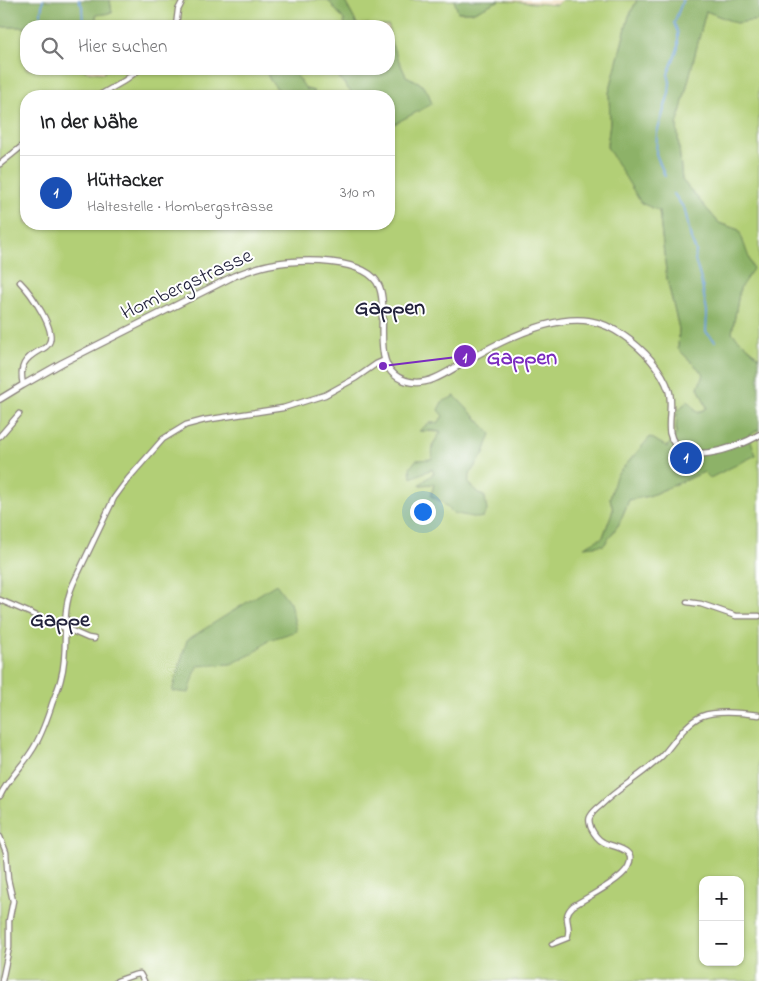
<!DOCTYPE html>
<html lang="de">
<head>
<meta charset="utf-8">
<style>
	:root { --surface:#fff; --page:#f6f6f6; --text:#202124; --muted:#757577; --line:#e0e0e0; --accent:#0b8043 }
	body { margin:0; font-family:"Indie Flower",sans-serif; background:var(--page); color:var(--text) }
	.controls { position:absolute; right:15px; bottom:15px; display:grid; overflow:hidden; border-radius:10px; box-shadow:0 1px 4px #0004 }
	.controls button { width:45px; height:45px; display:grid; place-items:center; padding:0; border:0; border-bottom:1px solid var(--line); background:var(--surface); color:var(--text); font:25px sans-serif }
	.you { position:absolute; left:422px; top:511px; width:18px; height:18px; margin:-12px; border:4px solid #fff; border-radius:50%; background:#1a73e8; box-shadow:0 0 0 8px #1a73e833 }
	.badge { display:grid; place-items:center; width:32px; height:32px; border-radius:50%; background:var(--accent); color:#fff; font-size:16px; font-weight:700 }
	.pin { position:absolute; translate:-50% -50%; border:2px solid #fff; box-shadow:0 1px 5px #0006 }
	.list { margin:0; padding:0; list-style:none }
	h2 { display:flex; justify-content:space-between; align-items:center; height:65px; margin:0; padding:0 20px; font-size:21px }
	h2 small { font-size:16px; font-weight:400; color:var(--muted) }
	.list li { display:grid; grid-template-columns:32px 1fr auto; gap:15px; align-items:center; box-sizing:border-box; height:75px; padding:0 20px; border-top:1px solid var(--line) }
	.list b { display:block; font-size:19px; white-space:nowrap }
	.list p { margin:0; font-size:16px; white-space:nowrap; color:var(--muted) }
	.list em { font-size:16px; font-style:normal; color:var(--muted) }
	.icon { flex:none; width:28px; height:28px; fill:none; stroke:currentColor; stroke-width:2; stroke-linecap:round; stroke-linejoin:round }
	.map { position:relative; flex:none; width:759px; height:981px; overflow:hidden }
	.search { position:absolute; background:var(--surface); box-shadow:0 1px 4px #0004; left:20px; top:20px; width:375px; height:55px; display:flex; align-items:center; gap:12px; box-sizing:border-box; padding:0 18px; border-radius:20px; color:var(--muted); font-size:19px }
	.panel { position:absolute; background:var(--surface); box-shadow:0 1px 4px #0004; left:20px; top:90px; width:375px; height:140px; border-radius:20px }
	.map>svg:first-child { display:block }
	.green { fill:#b2cf76; stroke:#6a7858; fill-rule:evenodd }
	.forest { fill:#8db267; stroke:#586a51 }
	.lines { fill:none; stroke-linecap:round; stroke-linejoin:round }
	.stream { stroke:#6b9fd7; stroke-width:2 }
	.minor-casing { stroke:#887f7a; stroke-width:7 }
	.tertiary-casing { stroke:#887f7a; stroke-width:8 }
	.minor { stroke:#fff; stroke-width:4.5 }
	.tertiary { stroke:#fff; stroke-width:5.5 }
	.labels { text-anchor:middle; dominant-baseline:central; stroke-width:4; stroke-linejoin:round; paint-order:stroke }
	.street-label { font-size:21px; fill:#22223b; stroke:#fff }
	.neighbourhood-label { font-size:22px; font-weight:bold; fill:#22223b; stroke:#fff }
	.leader { fill:none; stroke:#7b2cbf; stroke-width:2 }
	.callout-dot { fill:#7b2cbf; stroke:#fff; stroke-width:2 }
	.mark-label { font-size:15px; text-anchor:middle; font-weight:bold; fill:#fff }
	.callout-label { font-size:22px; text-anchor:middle; font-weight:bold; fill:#7b2cbf; stroke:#fff; stroke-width:4; stroke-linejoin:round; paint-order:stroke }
</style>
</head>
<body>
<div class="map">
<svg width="759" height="981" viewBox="0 0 759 981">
	<rect width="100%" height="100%" fill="#fff"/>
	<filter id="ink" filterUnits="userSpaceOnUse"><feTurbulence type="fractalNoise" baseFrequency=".02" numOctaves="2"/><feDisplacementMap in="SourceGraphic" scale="10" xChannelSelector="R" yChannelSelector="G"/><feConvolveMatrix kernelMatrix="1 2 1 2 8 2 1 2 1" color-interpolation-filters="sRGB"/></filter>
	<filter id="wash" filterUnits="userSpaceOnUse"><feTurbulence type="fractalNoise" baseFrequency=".0096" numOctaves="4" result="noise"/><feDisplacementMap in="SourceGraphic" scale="20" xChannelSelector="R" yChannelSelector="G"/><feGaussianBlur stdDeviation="1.12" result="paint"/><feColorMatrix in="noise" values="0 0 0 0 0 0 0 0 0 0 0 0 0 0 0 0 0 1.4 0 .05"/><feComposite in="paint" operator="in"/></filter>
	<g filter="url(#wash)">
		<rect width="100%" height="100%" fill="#eedcb9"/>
		<g class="green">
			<polygon points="110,0 328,0 344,20 345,26 96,26 96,15 112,13"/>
			<path d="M344 0H454L458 12H474L500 0 556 5 562 0H637L629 16 609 93 610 122 607 147 659 211 667 279 679 329 678 349 704 374 698 387 707 408 698 413 688 400 677 412 676 435 667 447 650 437 610 498 613 510 603 537 604 545 619 524 629 500 649 496 704 472 755 455 749 436 759 429V981H0V27H24L26 34V69H84L85 71 104 73 106 69H265L270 80 279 91 281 96H26V224H389V126L392 125 431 104 420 83 406 76 389 39V26H372L368 24 358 26ZM468 411 480 421 484 453 471 472 468 482 477 492 485 497 453 513 442 502 431 496 434 484 420 485 434 473 432 469 433 444 441 432 420 431 429 423H438L443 416ZM703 880H740V962H703Z"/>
			<polygon points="706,11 736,23 759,20 759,357 732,333 740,288 739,230 719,223 682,180 677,125"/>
			<polygon points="292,69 337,69 339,78 354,96 314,96 314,91 306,89"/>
		</g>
		<g class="forest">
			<polygon points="0,0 110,0 112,13 96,15 96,26 64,26 61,18 55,26 26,26 26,34 24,27 0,27"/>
			<polygon points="328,0 344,0 358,26 345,26 344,20"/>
			<polygon points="454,0 500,0 474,12 458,12"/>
			<polygon points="637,0 759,0 759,20 736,23 706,11 677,125 682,180 719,223 739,230 753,269 740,288 732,333 759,357 759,429 749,436 756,455 710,478 704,472 649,496 629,500 619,524 604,545 584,547 603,537 613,510 610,498 616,476 650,437 667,447 676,435 677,412 688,400 698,413 707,408 698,387 704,374 678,349 679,329 667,279 659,211 641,203 607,147 610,122 609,93 629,16"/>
			<polygon points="389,39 406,76 420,83 428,92 432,104 392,125 389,126 389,96 354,96 339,77 337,69 389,69"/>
			<polygon points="265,69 292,69 306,89 314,91 314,96 281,96 279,91 270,80"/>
			<path d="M455 396C467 409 480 421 491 434L484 453 471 472 468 482 477 492 485 497 487 511 483 517 477 518 453 513 442 502 431 496 434 484 419 485 434 473 432 469 411 478 410 468 416 460 432 459 433 444 441 432 434 431H419L429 423H438L443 416 438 410 442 402Z"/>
			<polygon points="276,584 290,603 297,631 269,640 254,653 231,664 197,666 189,693 172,691 187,640"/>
		</g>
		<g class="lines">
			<g class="stream">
				<polyline points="79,0 82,6 83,26"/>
				<polyline points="39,26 43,0"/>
				<polyline points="665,176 656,154 657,133 669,93 670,82 668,74 678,48 678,33 674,23 683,0"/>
				<polyline points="674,194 685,210 691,239 696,251 695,260 701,280 707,312 706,332 715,341"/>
			</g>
		</g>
	</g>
	<g filter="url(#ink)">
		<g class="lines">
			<g class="minor-casing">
				<g id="minor">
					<polyline points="176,26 178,10 183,0"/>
					<polyline points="98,96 124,81 140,69"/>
					<polyline points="0,164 26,143"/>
					<path d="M20 282C30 292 57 330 49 343 47 347 43 349 40 350 24 359 19 366 23 385"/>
					<polyline points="0,436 19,414"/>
					<polyline points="0,600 88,638 94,639"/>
					<polyline points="687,602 701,604 736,616 759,616"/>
					<path d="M0 796C8 779 21 768 31 752 40 739 46 722 51 707 54 697 59 688 61 678 70 646 59 616 73 584L114 498 128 479 163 439 186 425 205 420 283 408 325 395 356 378 376 364 385 360"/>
					<polyline points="0,837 6,852 8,879 13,901 9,921 9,948 2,981"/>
					<path d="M552 944 567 938C573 925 560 918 573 906 586 898 622 880 628 867 638 848 613 848 603 842 597 839 594 834 591 828 590 824 588 821 590 817 592 813 596 809 600 806 619 787 643 775 662 756 674 743 685 723 702 716 717 710 744 713 759 715"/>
					<polyline points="117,981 134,975 140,974 144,981"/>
				</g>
			</g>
			<g class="tertiary-casing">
				<path id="tertiary" d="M0 399 23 385 62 363 234 276C247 271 260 266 274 264 299 259 367 257 379 286 391 314 365 374 411 382 430 385 447 372 463 363 495 344 552 314 590 321 603 323 614 329 624 336 643 349 662 369 669 391 673 405 668 419 670 433 678 471 739 447 759 435"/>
			</g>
			<use href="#minor" class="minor"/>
			<use href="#tertiary" class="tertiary"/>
		</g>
	</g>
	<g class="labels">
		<g class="street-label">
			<text transform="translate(187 285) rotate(-25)">Hombergstrasse</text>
		</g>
		<g class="neighbourhood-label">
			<text x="390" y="309">Gappen</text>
			<text x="60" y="621">Gappe</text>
		</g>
	</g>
	<path class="leader" d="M383 366L465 356"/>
	<g class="callout-dot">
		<circle cx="383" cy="366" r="5"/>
		<circle cx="465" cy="356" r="12"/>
	</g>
	<g class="mark-label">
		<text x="465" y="362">1</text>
	</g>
	<g class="callout-label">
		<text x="522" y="364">Gappen</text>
	</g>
</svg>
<div class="controls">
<button>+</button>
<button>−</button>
</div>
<div class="you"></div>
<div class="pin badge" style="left:686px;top:458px;background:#1a4fb4">1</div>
<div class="search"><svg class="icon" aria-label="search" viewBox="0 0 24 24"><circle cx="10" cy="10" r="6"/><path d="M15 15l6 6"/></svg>Hier suchen</div>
<section class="panel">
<h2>In der Nähe<small></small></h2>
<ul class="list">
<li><span class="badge" style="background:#1a4fb4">1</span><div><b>Hüttacker</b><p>Haltestelle · Hombergstrasse</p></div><em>310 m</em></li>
</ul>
</section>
</div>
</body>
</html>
